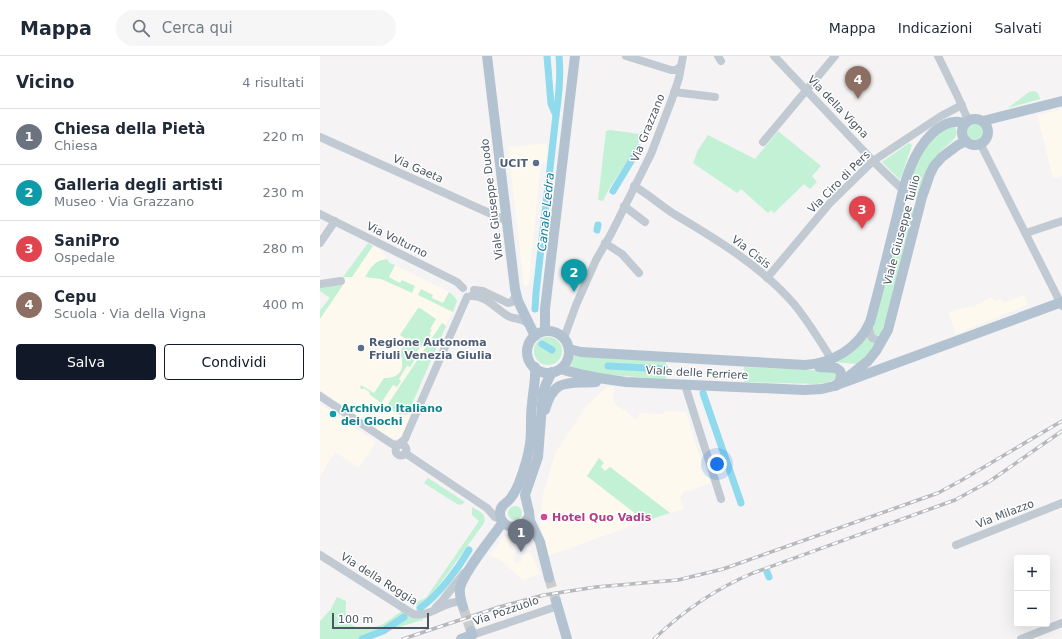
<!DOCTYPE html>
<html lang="it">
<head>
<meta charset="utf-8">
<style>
	:root { --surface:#fff; --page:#f6f6f7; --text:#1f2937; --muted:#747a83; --line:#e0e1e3; --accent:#111827 }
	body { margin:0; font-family:"DejaVu Sans",sans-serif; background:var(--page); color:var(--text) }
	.controls { position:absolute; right:12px; bottom:12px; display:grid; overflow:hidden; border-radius:4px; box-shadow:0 4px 16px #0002 }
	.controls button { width:36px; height:36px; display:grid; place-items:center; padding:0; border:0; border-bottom:1px solid var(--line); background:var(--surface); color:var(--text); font:20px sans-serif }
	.scale { position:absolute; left:12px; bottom:10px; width:97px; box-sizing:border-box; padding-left:4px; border:2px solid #4a5661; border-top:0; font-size:11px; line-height:14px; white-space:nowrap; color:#4a5661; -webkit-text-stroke:3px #fff; paint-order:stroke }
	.you { position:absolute; left:397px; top:408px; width:14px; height:14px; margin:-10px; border:3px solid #fff; border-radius:50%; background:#1a73e8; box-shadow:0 0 0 6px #1a73e833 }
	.badge { display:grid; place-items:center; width:26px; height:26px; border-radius:50%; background:var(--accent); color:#fff; font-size:13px; font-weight:700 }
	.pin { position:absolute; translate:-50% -33px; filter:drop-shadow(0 1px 2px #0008) }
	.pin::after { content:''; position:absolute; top:21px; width:14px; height:12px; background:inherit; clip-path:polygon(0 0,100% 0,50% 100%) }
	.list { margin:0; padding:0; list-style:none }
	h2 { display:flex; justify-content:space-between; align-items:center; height:52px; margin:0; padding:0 16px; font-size:17px }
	h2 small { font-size:13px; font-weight:400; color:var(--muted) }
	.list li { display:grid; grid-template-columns:26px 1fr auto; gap:12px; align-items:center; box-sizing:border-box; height:56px; padding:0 16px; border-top:1px solid var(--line) }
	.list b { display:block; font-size:15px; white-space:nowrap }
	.list p { margin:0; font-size:13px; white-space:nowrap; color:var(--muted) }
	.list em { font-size:13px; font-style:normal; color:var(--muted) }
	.actions { display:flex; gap:8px; padding:12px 16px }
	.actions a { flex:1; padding:9px 0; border:1px solid var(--accent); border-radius:4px; text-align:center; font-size:14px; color:var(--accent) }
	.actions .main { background:var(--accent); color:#fff }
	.icon { flex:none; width:22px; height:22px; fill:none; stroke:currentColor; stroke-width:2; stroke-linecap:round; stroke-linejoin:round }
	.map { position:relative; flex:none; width:742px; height:583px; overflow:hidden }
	header { display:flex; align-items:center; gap:24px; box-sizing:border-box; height:56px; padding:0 20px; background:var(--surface); border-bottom:1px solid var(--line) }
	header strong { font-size:19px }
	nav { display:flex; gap:22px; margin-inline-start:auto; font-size:14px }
	.search { width:280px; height:36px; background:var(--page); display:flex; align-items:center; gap:10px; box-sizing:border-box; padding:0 14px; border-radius:22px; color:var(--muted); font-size:15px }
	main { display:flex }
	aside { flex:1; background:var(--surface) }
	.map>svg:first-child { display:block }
	.commercial { fill:#fdf9ef }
	.green { fill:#c3f1d5 }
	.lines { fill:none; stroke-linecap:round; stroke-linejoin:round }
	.canal { stroke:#90daee; stroke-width:7 }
	.major-tunnel { stroke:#caccce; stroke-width:10; stroke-dasharray:10 5; stroke-linecap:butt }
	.minor { stroke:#c1cad2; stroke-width:8 }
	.major { stroke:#b3c2d1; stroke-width:10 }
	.rail-casing { stroke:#b5b8bd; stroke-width:3.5 }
	.rail { stroke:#fff; stroke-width:2; stroke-dasharray:6; stroke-linecap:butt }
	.service-dot { fill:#5c6f8a; stroke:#fff; stroke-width:1.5 }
	.culture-dot { fill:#0f9aa8; stroke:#fff; stroke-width:1.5 }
	.hotel-dot { fill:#d1479c; stroke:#fff; stroke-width:1.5 }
	.labels { text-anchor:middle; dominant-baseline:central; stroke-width:3; stroke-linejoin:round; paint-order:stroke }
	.street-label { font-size:11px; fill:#4a5661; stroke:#fff }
	.service-label { font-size:11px; font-weight:bold; fill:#4e5e75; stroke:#fff; text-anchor:end }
	.culture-label { font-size:11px; font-weight:bold; fill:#0d838f; stroke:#fff; text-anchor:start }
	.hotel-label { font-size:11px; font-weight:bold; fill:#b23c85; stroke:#fff; text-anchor:start }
	.water-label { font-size:12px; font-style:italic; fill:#0c7c9b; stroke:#fff }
</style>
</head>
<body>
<header>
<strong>Mappa</strong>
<div class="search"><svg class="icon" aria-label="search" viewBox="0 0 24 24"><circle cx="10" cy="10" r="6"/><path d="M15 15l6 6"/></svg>Cerca qui</div>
<nav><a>Mappa</a><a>Indicazioni</a><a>Salvati</a></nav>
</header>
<main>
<aside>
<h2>Vicino<small>4 risultati</small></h2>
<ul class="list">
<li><span class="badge" style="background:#6b7280">1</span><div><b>Chiesa della Pietà</b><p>Chiesa</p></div><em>220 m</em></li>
<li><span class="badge" style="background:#0f9aa8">2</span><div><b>Galleria degli artisti</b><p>Museo · Via Grazzano</p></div><em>230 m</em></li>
<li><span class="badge" style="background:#e0444e">3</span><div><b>SaniPro</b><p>Ospedale</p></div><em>280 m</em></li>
<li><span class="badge" style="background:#8d6e63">4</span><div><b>Cepu</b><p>Scuola · Via della Vigna</p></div><em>400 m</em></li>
</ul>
<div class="actions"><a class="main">Salva</a><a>Condividi</a></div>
</aside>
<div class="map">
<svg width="742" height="583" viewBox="0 0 742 583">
	<rect width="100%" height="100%" fill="#f5f3f3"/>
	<g class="commercial">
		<polygon points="742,53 742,120 733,122 717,59"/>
		<polygon points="227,87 227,105 222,106 219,122 209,229 204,230 188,91"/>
		<polygon points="48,187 62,195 71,207 129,236 135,241 137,245 89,355 89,369 80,383 76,383 66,380 0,334 0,254 10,242 0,235 23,221"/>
		<polygon points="704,239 708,249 636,278 628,257 635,254 655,250 672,241 674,245 681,243 683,247"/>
		<polygon points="287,331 294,331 293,346 316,363 320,357 344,358 345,355 366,356 376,390 391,427 363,437 360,442 364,453 350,457 290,411 286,415 281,411 267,420 325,465 228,500 220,467 222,442 235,397 268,348"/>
		<polygon points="0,348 56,386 39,412 15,396 0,421"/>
		<polygon points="185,479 192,485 188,491 194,495 195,498 194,506 197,507 201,506 202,500 207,497 211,498 220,518 203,524 179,503 170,500"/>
	</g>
	<g class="green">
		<polygon points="714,35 718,37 720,43 688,52 709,36"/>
		<circle cx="655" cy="75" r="9"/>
		<polygon points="325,71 328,72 289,133 283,145 278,144 286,75 290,74 319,78"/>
		<path d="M635 71 637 76C636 85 625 90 619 97 610 108 605 124 599 136L598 138H593L589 133V128L600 99 622 73Z"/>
		<polygon points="458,75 501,110 492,120 497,126 490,133 484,128 454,157 451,154 448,157 421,133 417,137 373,107 378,94 388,79 435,103"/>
		<polygon points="589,87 592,89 580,124 562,106"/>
		<polygon points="586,149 591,149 594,154 566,262 561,278 556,280 551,272 584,150"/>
		<polygon points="48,187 53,190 32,221 23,221"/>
		<path d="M67 203 70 207 75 209 69 221 80 227 82 224 95 230 92 237 61 223 45 221C51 211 55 204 67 203Z"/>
		<polygon points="23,229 0,263 0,254 10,242 0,235 0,231"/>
		<polygon points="101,233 113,239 112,242 123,247 129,236 135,241 137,245 133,256 98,239"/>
		<path d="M98 252H100L116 263 110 273 112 274 109 278 111 279 107 285 105 284 92 303 94 305 90 311 87 310 79 323 81 325 77 331 73 329 61 347 49 338 50 336 43 332 42 334 40 331 41 329 54 337 64 322C82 322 85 312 80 296L88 284 80 279Z"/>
		<polygon points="122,267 126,270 89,355 87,359 81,358 80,359 66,351"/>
		<polygon points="548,278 557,289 548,300 537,308 513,306"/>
		<circle cx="228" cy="295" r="14"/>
		<polygon points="255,299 346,305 346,323 290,319 250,312"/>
		<polygon points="424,311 515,315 517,322 506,327 496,328 424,326"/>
		<polygon points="279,402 284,407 281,411 285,415 290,411 350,457 325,465 267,420"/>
		<polygon points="108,422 145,446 141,449 137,448 104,427"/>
		<circle cx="195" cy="457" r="7"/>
		<path d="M152 451C159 455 167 458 164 467L112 539 100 548 95 549 90 547 93 543 99 545 106 542 159 465 152 459Z"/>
		<path d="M17 541 26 545C26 550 25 558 27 563 32 575 51 573 61 569 68 566 75 559 82 555L103 561V564L38 583H0V565L11 553Z"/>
	</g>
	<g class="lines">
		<g class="canal">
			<path d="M236 59C239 39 241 20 239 0"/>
			<polyline points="293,135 319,92"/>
			<polyline points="277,174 278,169"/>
			<polyline points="215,253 216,237 236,59 231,48 227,0"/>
			<polyline points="222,288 232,294"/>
			<polyline points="288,310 345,313"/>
			<polyline points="383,337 421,447"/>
			<polyline points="447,516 449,521"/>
			<path d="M100 552C118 540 138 513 149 494"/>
			<polyline points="42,583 63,575 84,561"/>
		</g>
		<g class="major-tunnel">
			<polyline points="229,522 236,545"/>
			<polyline points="143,551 151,575"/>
		</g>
		<g class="minor">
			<polyline points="306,0 351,14 356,14 361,10"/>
			<polyline points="398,0 401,5"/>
			<polyline points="454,0 553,105 583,134"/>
			<polyline points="618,0 638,41 648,64"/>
			<polyline points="354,36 395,41"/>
			<polyline points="0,81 187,165"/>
			<polyline points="443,86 515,0"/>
			<polyline points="660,87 742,250"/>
			<path d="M314 130C328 138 340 149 354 158 396 183 441 210 474 248 488 265 500 285 512 304"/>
			<polyline points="304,150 325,166"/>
			<polyline points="0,158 137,226 143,232"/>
			<polyline points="706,177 742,165"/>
			<polyline points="0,187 15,165"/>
			<polyline points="285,187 302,198 319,217"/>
			<polyline points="447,222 510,147 553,105 621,60 642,49"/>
			<polyline points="0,228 21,225"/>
			<polyline points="154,234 163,235 188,247 192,246 196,239"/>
			<path d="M151 240C166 239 176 253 188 260 196 264 201 261 208 268"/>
			<polyline points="548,269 550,277 552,282 558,284 562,284"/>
			<polyline points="244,282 256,249 276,204 291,178 331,98 352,43 359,22 363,0"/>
			<polyline points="365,329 401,443"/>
			<polyline points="0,340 72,388 77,389"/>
			<polyline points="79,388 85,383 87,378 147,241"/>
			<circle cx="81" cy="394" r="5.5"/>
			<polyline points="85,397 152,442 167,452 175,461 182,464"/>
			<polyline points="636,489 742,447"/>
			<path d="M0 499 93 558C111 562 124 544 141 546"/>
			<polyline points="116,551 122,545 144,517"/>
			<polyline points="152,579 238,550"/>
			<polyline points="701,583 742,567"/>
		</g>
		<g class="major">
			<polyline points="167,0 195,233 198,245 215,280"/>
			<circle cx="655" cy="76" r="13"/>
			<polyline points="663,65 742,45"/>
			<polyline points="225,275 225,253 255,0"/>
			<circle cx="228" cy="296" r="21"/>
			<path d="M249 293 261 296 485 309C512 307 538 293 550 266 560 231 568 195 577 160 581 143 584 126 591 110 599 90 620 59 645 67"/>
			<path d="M499 311 516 312 520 315C523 321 520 326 515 330"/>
			<path d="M241 313C262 320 284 323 306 326L484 334 502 333 514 330 742 246"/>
			<polyline points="528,321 548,305 556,295 568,274 602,141 610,118 614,110 622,101 638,89 646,85"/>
			<path d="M225 354C234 321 248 328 276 326"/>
			<path d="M209 461 203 469C193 474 180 470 180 457 180 449 186 448 190 443 194 438 197 432 199 427 204 414 208 402 210 388 212 375 210 361 212 348 213 335 216 324 215 311"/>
			<polyline points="229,522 220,486 210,465 209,456 205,439 218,401 223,336 226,328 232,316"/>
			<polyline points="236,545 247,583"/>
			<path d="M143 551C141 545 139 539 140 532 144 515 172 482 183 466"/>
			<polyline points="141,583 152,579 151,575"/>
		</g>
		<g class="rail-casing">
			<g id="rail">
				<polyline points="83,583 179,551 224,539 276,531 358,524 403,513 618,437 642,424 742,365"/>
				<path d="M334 583C364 554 395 533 433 517L635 444 670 425 742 375"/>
			</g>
		</g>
		<use href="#rail" class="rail"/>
	</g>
	<g class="service-dot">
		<circle cx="216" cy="107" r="4"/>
		<circle cx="41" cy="292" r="4"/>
	</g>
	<circle class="culture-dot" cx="13" cy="358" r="4"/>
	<circle class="hotel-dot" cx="224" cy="461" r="4"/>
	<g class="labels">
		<g class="street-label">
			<text transform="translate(518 51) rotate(46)">Via della Vigna</text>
			<text transform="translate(328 72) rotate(-68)">Via Grazzano</text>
			<text transform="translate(98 113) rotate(24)">Via Gaeta</text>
			<text transform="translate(519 126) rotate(-45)">Via Ciro di Pers</text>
			<text transform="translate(172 143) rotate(-97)">Viale Giuseppe Duodo</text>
			<text transform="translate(582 174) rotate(-75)">Viale Giuseppe Tullio</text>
			<text transform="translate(77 184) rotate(26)">Via Volturno</text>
			<text transform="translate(431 196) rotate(38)">Via Cisis</text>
			<text transform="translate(377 317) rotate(3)">Viale delle Ferriere</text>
			<text transform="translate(685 458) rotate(-21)">Via Milazzo</text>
			<text transform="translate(59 523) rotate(32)">Via della Roggia</text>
			<text transform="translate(186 555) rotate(-19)">Via Pozzuolo</text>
		</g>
		<g class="service-label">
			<text x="208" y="107">UCIT</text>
			<text x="49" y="286" text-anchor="start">Regione Autonoma<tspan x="49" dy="13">Friuli Venezia Giulia</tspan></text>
		</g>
		<g class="culture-label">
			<text x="21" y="352">Archivio Italiano<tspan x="21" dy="13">dei Giochi</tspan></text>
		</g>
		<g class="hotel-label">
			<text x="232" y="461">Hotel Quo Vadis</text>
		</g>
		<g class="water-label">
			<text transform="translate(226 156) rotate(-84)">Canale Ledra</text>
		</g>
	</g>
</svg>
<div class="controls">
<button>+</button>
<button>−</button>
</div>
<div class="scale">100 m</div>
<div class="you"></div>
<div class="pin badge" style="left:201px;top:496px;background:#6b7280">1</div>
<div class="pin badge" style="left:254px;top:236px;background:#0f9aa8">2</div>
<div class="pin badge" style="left:542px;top:173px;background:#e0444e">3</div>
<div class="pin badge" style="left:538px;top:43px;background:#8d6e63">4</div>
</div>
</main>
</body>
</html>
